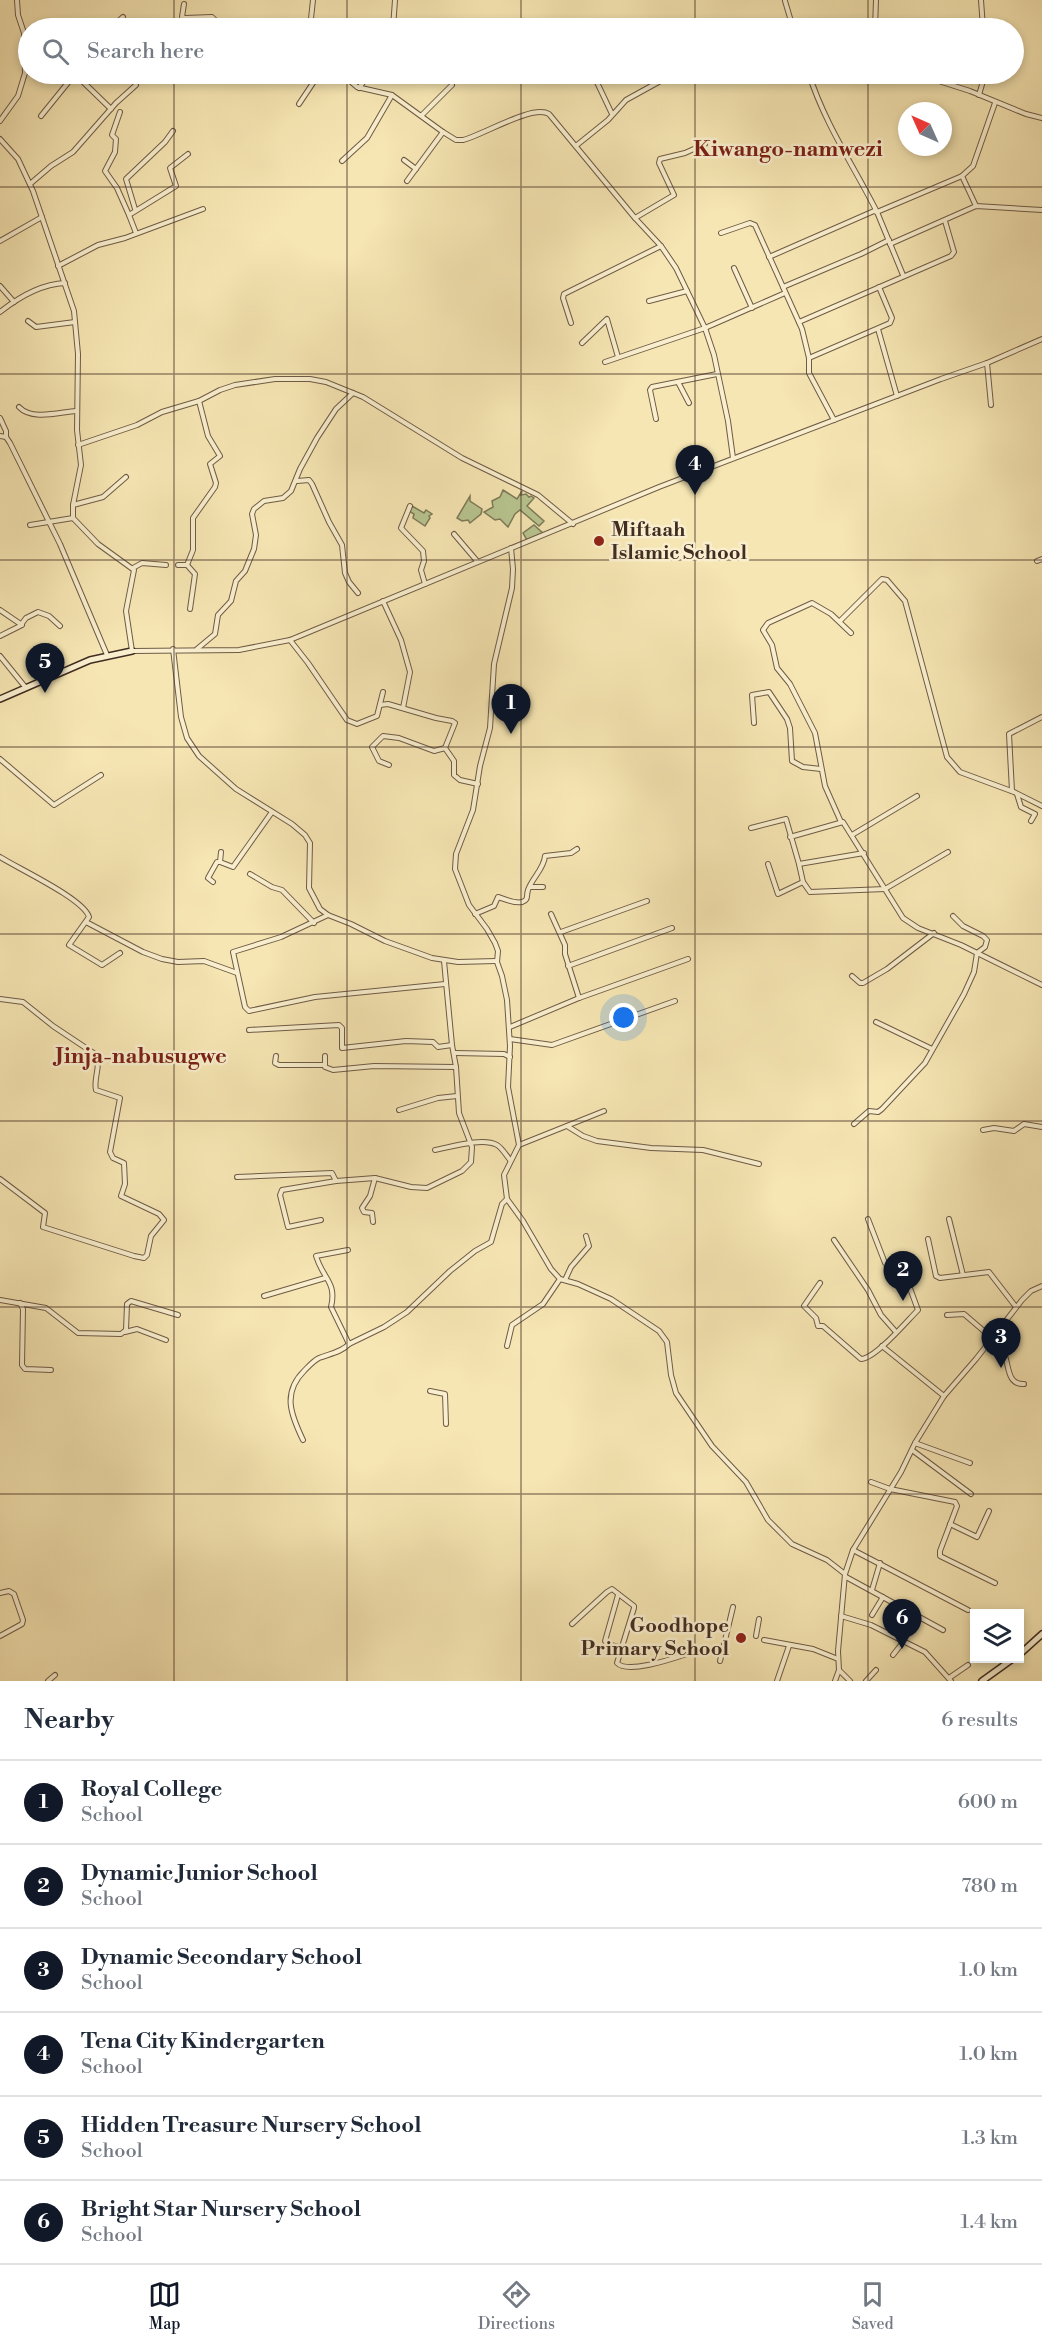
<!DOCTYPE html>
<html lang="en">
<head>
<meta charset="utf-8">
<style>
	:root { --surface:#fff; --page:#f2f2f3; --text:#1f2937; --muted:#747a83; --line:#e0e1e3; --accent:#111827 }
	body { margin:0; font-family:"Libre Bodoni",serif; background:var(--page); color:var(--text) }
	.controls { position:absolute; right:18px; bottom:18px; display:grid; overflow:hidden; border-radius:0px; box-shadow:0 3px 9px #0003 }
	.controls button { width:54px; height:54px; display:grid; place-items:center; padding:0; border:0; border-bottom:2px solid var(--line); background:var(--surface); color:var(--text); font:30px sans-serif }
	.compass { position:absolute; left:898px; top:102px; width:54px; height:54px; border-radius:50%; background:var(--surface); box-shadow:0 3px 9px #0003; rotate:315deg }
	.you { position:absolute; left:624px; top:1018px; width:21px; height:21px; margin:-15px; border:4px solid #fff; border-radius:50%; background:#1a73e8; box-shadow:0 0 0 9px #1a73e833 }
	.badge { display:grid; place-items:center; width:39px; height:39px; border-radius:50%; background:var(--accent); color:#fff; font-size:20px; font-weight:700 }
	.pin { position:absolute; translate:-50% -50px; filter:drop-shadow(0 2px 3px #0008) }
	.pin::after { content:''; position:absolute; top:32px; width:21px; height:18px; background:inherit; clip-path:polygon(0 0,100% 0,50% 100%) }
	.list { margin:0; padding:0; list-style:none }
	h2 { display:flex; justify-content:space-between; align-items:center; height:78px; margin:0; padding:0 24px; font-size:26px }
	h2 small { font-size:20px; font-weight:400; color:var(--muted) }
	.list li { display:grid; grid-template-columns:39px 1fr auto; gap:18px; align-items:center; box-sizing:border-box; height:84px; padding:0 24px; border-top:2px solid var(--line) }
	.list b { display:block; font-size:22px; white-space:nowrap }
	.list p { margin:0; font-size:20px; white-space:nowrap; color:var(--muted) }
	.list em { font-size:20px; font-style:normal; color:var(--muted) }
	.icon { flex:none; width:33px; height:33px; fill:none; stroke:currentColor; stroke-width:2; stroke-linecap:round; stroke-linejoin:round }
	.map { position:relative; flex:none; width:1042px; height:1681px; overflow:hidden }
	.search { position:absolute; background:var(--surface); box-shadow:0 3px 9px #0003; left:18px; right:18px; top:18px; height:66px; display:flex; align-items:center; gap:15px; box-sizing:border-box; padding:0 21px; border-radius:33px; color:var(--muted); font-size:22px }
	.sheet { height:582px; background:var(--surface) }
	nav { display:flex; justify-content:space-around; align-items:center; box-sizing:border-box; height:84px; border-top:2px solid var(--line); background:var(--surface); font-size:16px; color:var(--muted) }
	nav a { display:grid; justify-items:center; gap:3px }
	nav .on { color:var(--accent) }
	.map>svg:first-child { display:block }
	.green { fill:#b8c690; stroke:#7d7a59; stroke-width:1.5 }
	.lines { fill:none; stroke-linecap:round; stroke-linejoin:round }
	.street-casing { stroke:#6f5b46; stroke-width:6 }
	.secondary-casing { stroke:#422d22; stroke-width:8 }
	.street { stroke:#f9efce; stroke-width:4 }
	.secondary { stroke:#f9efce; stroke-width:5 }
	.grid { fill:none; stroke:#422d22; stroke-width:1.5; stroke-opacity:0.55 }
	.poi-dot { fill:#8f2418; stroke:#f9efce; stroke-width:2 }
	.labels { text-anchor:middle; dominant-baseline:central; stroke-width:5; stroke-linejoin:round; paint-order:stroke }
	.poi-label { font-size:20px; font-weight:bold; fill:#422d22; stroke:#f9efce; text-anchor:start }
	.quarter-label { font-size:22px; font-weight:bold; fill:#7a1f14; stroke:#f9efce }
</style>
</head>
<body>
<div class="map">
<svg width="1042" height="1681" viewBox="0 0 1042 1681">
	<rect width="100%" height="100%" fill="#f6e6b3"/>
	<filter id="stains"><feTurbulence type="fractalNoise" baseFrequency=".00333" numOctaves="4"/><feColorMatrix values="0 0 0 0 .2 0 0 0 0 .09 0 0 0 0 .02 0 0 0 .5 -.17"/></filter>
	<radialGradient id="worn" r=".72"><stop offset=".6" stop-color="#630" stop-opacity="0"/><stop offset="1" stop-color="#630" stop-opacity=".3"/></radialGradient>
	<g class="green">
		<polygon points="503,490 517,499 522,491 521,495 526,494 529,497 531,496 534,498 527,506 544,521 539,526 520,510 515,514 508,527 500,519 495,520 484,512 493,507 492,501 500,497"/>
		<polygon points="470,496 470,501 482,509 481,514 470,523 468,520 462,521 457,518"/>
		<polygon points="412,506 424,513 426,510 432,514 429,516 430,518 425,526 413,518 414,514 409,511"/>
		<polygon points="534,525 544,534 527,540 523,533"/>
	</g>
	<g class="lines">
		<g class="street-casing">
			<g id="street">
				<polyline points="17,0 18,15 24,33 25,73"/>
				<polyline points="981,0 983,28"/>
				<polyline points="785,1 793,28"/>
				<polyline points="184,4 182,17 185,18 212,17 219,24 221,28"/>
				<polyline points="111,28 123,17"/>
				<polyline points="310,28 313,0"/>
				<polyline points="393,28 395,0"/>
				<polyline points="875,28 876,0"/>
				<polyline points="342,74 357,87 392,95 443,132"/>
				<polyline points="593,74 612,114"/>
				<path d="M809 74C824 122 853 165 876 210"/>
				<polyline points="917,74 970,91 1026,114 1042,118"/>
				<polyline points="359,88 369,74"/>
				<polyline points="979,95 985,74"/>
				<polyline points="299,104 319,74"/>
				<polyline points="120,112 112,135 116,139 115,152 105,171 117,188 129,215"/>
				<polyline points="422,115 452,85"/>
				<polyline points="41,116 75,74 111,109"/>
				<polyline points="0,121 18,96 25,73 28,70"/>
				<polyline points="0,139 18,159 33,191 74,311 78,354 77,430 81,465 73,505 73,518 98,544 134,570 126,611 132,651 239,650 290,640 659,487 941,379 987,363 1042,339"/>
				<polyline points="577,145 608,120 626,100 673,74"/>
				<polyline points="404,160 416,169"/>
				<polyline points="342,161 367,138 392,95"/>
				<polyline points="962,176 976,206"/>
				<path d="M407 181 443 132 456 140H463C483 135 533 104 549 114L635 218 661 246 676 268 705 328 714 355 728 421 733 458"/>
				<polyline points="30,184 51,166 73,152 116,103 136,85"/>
				<polyline points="135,209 126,179 165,142 173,131"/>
				<polyline points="877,212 903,275"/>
				<polyline points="635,218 674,195 659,163 660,159 685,153 705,144"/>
				<polyline points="136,233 129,215 176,186 170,168 188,154"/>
				<polyline points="721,233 750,223 755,225 802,329 809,358 809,373 834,420"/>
				<polyline points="0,241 42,217"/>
				<polyline points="890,244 976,206 1042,210"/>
				<polyline points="769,257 874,211 877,212 962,176 973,166 995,103"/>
				<polyline points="58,266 98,245 125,238 203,209"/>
				<polyline points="734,268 752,308"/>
				<polyline points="0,286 14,302"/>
				<polyline points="783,287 861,254 889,240"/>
				<polyline points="649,301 687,291"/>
				<path d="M0 312C19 297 41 284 65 283"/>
				<polyline points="28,321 36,327 75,322"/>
				<polyline points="799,322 951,256 954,252 945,221"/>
				<polyline points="571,323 563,298 564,294 661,246"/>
				<polyline points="878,329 897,396"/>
				<polyline points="582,343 607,319 618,357"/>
				<polyline points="809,358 890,323 892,318 879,287"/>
				<polyline points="605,362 705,328 785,293"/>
				<polyline points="987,363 991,405"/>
				<polyline points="678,382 689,403"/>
				<path d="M19 407C32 421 60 412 76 411"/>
				<polyline points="0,418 6,431 6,437"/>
				<polyline points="656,419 650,390 652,387 717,374"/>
				<polyline points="0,436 6,437 10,443 60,544 107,655"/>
				<polyline points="78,445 137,425 162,412 199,401 220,390 235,385 275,379 310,379 326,382 363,397 462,458 538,495 573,524"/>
				<polyline points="297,481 309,480 312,484 329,522 342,545 345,573 349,582 358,593"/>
				<polyline points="73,505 103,497 126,477"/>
				<polyline points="410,506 401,528 423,551 424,561 421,570 425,584"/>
				<polyline points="30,525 73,518"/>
				<polyline points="454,534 477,561"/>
				<polyline points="511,548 513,569 512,588 494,664 490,728 480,766 473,810 456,854 455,869 469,905 487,929 495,943 498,951 497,962 502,976 507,1000 510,1046 508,1087 519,1145 504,1175 507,1199 523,1221 551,1269 560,1279 578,1284 611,1299 659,1331 667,1342 671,1375 676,1393 712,1446 746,1482 768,1520 792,1544 827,1560 845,1574"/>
				<polyline points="1037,561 1042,559"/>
				<polyline points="178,565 187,565 195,574 190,609"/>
				<polyline points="187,565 193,550 193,518 215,487 216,483 210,464 220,456 208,436 199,401"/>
				<polyline points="133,568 142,563 166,565"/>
				<polyline points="383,601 401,640 410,672 403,708"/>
				<polyline points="0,610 22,625"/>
				<polyline points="840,621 882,579 887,580 905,601 947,757 960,772 1014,792 1042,806"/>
				<polyline points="0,636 20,626 26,618 38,612 49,616 60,626"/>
				<polyline points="290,640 308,663 347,720 357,724 377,716 383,692"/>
				<polyline points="173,649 181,717 187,738 199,756 236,789 292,824 305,835 310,843 309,888 320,909 328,915 351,924 385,941 432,958 458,962 496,961"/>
				<polyline points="197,649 215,634 218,615 231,601 236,581 245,571 254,549 256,535 252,514 254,509 264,501 283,498 291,491 300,469 317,438 336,409 353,393"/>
				<polyline points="0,656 26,688"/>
				<polyline points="380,705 388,704 436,718 452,721 455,723 445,748 454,761 454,775 460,780 478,784"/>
				<polyline points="754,723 752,695 769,692 787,719 790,728 792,761 803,767 821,769"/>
				<polyline points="0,759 54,805 101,775"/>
				<polyline points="389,765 379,761 372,747 383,736 399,738 434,751 445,748"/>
				<polyline points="1012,791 1009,734 1042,717"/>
				<polyline points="1017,794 1021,807 1035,814 1031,821"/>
				<polyline points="841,822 825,786 815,733 790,684 777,668 772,645 763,630 768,623 812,603 831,614 851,633"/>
				<polyline points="751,828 786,819 799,864 864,853"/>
				<polyline points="852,835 917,796"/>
				<polyline points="790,837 843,822 903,918 918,928 961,945 1042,985"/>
				<polyline points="221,852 220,862 233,867 272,812"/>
				<path d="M0 857C19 869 84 899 89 917L69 945 102 965 120 953"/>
				<polyline points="768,864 778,894 803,882"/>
				<polyline points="799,864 803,882 810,892 885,889 948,852"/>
				<polyline points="250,874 272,887 282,890 314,923"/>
				<polyline points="213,882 208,878 217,862 220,862"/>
				<polyline points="530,887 543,887"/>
				<path d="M475 914 494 906 498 897C505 899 515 904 522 902 529 900 526 896 528 890 532 878 544 869 545 856L571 853 577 849"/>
				<polyline points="551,914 565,945 565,954 579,998"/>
				<polyline points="328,915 281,937 233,952 245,1007 249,1011 315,997 445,984"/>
				<polyline points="86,922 143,952 162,959 178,962 204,961 237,973"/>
				<polyline points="561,932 647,901"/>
				<polyline points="568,966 672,928"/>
				<polyline points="852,976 860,983 863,983 887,969 934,933"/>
				<path d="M0 999 23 1002 53 1026 95 1054C102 1066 93 1078 96 1090L120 1098 110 1152 113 1158 124 1163 125 1184 121 1196 159 1214 164 1220 151 1236 147 1255 144 1258 134 1256 43 1227 45 1213 0 1179"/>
				<polyline points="876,1022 932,1049"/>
				<polyline points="510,1027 579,998 688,959"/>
				<polyline points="249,1030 339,1025 342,1028 342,1048 406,1041 433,1042 438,1047 452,1045"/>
				<polyline points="510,1039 552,1045 675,1001"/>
				<polyline points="455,1053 504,1054 510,1057"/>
				<polyline points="276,1056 275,1063 279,1065 324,1065"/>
				<polyline points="325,1056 325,1067 333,1070 374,1066 456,1067"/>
				<polyline points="399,1110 438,1098 457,1096"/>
				<polyline points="854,1124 869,1111 878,1112 882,1109 925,1063 964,994 974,972 977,953 985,947 987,940 983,936 963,926 953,916"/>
				<polyline points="567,1126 583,1136 597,1141 651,1148 703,1150 759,1164"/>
				<polyline points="983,1130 994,1128 1014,1131 1024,1124 1042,1127"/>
				<polyline points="519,1145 604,1111"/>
				<path d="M435 1150C451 1147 483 1137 497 1145 502 1148 506 1155 510 1160"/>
				<polyline points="237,1177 332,1173 336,1181 375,1178 411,1187 427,1188 462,1171 471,1162 472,1147 459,1113 456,1067 452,1045 444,961"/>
				<polyline points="949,1219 963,1275"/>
				<polyline points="321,1220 288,1227 280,1195 282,1190 336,1181"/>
				<polyline points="373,1222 372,1213 364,1212 362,1208 370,1196 375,1178"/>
				<polyline points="928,1239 936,1276 940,1278 989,1272 1016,1307"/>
				<polyline points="834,1240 868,1290 881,1315 896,1332"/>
				<path d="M348 1250 316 1256C323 1279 337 1282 331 1307L349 1344"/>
				<polyline points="565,1280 571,1267 589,1246 586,1236"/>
				<path d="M820 1283 804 1306 816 1318 818 1326H823L861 1359C875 1359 906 1322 918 1310L900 1261H897L890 1266 885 1263 868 1219"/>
				<polyline points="264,1296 325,1278"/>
				<polyline points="0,1300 46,1308 78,1333 121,1334 126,1330 127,1304 131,1301 178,1315"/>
				<polyline points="20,1303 23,1309 22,1365 25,1369 51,1370"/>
				<polyline points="947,1315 964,1314 992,1338"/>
				<polyline points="125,1332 137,1329 166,1340"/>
				<path d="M990 1341C994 1343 1000 1345 1002 1349 1010 1361 1005 1385 1024 1384"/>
				<polyline points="507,1346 512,1325 543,1304 560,1279"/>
				<polyline points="882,1346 944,1396"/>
				<polyline points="430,1391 445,1394 446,1424"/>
				<path d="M303 1440C291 1415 282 1393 304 1371 309 1366 313 1361 319 1358 329 1354 342 1352 349 1344L384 1327 407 1312 450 1271 475 1251 491 1242 502 1204 507 1199"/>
				<polyline points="915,1443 970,1463"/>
				<polyline points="912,1450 971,1494"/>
				<polyline points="871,1482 890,1489 955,1502 957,1506 940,1551 940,1556 995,1583"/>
				<polyline points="950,1524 977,1537 989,1511"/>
				<polyline points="853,1550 968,1610"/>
				<polyline points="846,1577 943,1630"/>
				<polyline points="872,1590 880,1563"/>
				<polyline points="0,1593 9,1591 14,1594 23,1620 22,1624 0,1636"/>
				<polyline points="618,1595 605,1641 607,1644 622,1648"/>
				<polyline points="872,1615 883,1597"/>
				<polyline points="841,1616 871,1625 925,1652 951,1681"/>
				<path d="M572 1624 607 1592 612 1589 634 1606V1608L617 1663C629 1675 677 1657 693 1652"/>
				<polyline points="756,1636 759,1619"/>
				<polyline points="764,1640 813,1649 838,1659"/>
				<polyline points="893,1655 904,1641"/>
				<polyline points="720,1661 733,1607"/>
				<polyline points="949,1678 968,1665"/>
				<polyline points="48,1681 55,1675"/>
				<polyline points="777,1681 789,1646"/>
				<polyline points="835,1681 839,1670"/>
				<polyline points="850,1681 839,1670 838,1651 845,1574 853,1550 901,1472 915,1443 944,1396 976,1359 1022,1300 1031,1291 1042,1286"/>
				<polyline points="866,1681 876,1670"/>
			</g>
		</g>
		<g class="secondary-casing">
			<g id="secondary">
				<polyline points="0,699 90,660 132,651"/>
				<polyline points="1020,1654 1042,1634"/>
				<polyline points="982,1681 1014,1658"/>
			</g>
		</g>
		<use href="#street" class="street"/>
		<use href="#secondary" class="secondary"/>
	</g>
	<path class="grid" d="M174 0V28M347 0V28M521 0V28M695 0V28M868 0V28M174 74V1681M347 74V1681M521 74V1681M695 74V1681M868 74V1681M0 187H1042M0 374H1042M0 560H1042M0 747H1042M0 934H1042M0 1121H1042M0 1307H1042M0 1494H1042"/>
	<g class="poi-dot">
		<circle cx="599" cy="541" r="6"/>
		<circle cx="741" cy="1638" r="6"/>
	</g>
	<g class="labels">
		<g class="poi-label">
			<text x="611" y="530">Miftaah<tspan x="611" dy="23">Islamic School</tspan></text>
			<text x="729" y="1626" text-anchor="end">Goodhope<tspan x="729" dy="23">Primary School</tspan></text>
		</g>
		<g class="quarter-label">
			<text x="788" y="149">Kiwango-namwezi</text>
			<text x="141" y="1056">Jinja-nabusugwe</text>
		</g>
	</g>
	<rect width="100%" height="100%" filter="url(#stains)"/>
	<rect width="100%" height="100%" fill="url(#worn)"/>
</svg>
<div class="controls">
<button><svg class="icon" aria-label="layers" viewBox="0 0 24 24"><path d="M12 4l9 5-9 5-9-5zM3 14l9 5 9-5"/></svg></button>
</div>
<svg class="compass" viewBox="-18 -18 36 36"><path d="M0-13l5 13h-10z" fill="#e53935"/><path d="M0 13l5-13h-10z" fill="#747a83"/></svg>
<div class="you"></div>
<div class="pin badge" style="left:511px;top:734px">1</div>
<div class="pin badge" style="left:903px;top:1301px">2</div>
<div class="pin badge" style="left:1001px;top:1368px">3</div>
<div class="pin badge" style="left:695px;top:495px">4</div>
<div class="pin badge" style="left:45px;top:693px">5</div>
<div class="pin badge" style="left:902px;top:1649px">6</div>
<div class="search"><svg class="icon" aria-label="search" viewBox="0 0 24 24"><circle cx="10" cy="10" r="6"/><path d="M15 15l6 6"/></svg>Search here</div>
</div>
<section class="sheet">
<h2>Nearby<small>6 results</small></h2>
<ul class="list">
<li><span class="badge">1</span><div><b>Royal College</b><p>School</p></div><em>600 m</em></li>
<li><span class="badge">2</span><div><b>Dynamic Junior School</b><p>School</p></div><em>780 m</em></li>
<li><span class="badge">3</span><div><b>Dynamic Secondary School</b><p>School</p></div><em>1.0 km</em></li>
<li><span class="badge">4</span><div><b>Tena City Kindergarten</b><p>School</p></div><em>1.0 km</em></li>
<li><span class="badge">5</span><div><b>Hidden Treasure Nursery School</b><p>School</p></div><em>1.3 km</em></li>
<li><span class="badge">6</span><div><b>Bright Star Nursery School</b><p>School</p></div><em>1.4 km</em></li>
</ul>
</section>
<nav>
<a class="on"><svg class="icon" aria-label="map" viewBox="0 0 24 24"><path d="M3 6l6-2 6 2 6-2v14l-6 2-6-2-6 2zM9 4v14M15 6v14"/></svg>Map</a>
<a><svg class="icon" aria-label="directions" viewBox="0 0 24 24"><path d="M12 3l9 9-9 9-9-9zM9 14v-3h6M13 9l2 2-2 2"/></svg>Directions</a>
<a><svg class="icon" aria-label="saved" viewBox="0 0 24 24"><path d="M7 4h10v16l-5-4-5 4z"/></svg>Saved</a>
</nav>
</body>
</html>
